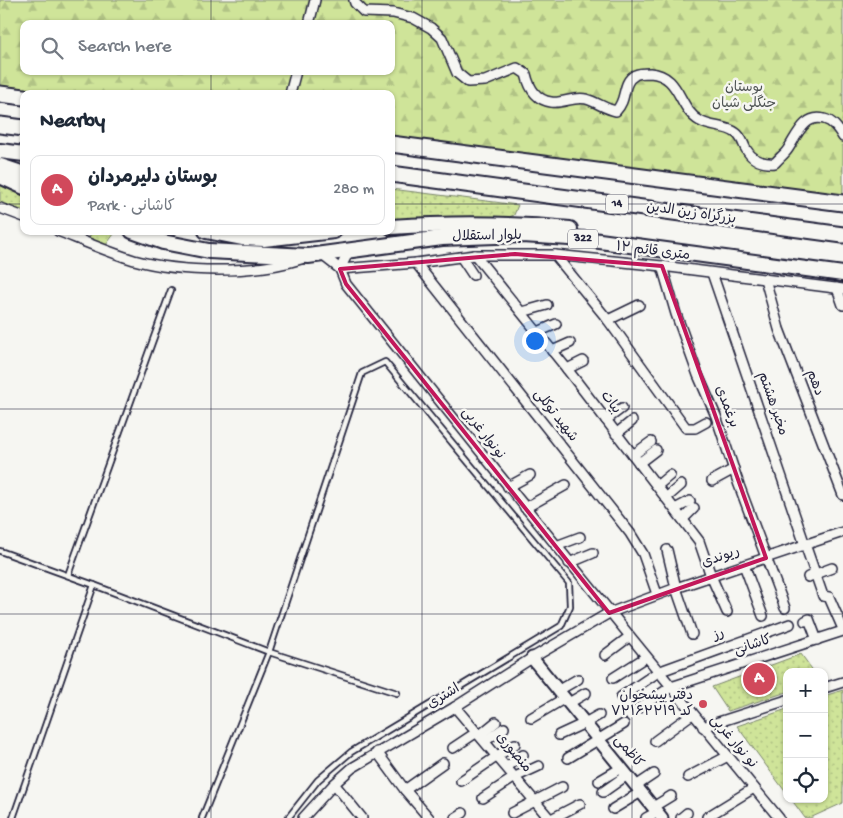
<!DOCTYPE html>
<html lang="en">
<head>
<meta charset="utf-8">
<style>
	:root { --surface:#fff; --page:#f6f6f7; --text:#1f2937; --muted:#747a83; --line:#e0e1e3; --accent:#d1495b }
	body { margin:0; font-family:"Gochi Hand","Playpen Sans Arabic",sans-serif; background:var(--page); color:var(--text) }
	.controls { position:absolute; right:15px; bottom:15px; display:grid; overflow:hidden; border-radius:10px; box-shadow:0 1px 4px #0004 }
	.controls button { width:45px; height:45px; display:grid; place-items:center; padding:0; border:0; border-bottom:1px solid var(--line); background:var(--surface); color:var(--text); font:25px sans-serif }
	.you { position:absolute; left:534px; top:340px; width:18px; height:18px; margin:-12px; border:4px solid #fff; border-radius:50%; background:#1a73e8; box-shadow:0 0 0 8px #1a73e833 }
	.badge { display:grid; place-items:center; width:32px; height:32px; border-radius:50%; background:var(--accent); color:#fff; font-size:16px; font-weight:700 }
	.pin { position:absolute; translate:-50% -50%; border:2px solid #fff; box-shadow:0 1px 5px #0006 }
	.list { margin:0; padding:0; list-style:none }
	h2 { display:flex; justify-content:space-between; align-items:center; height:65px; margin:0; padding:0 20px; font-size:21px }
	h2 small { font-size:16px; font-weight:400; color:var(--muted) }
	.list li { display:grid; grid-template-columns:32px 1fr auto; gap:15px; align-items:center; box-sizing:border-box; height:70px; margin:0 10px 10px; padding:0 10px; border:1px solid var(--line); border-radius:10px }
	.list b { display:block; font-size:19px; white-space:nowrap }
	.list p { margin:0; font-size:16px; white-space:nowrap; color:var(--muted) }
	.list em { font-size:16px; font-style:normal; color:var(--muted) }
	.icon { flex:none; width:28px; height:28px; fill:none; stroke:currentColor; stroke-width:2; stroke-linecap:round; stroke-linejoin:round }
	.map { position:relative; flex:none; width:843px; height:818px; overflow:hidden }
	.search { position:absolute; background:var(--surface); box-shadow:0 1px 4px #0004; left:20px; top:20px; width:375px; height:55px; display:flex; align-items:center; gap:12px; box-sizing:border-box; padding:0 18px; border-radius:10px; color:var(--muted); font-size:19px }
	.panel { position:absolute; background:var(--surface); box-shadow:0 1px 4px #0004; left:20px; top:90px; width:375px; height:145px; border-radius:10px }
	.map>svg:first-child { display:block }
	.green { fill:url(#green-dots); stroke:#78836a }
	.forest { fill:url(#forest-firs); stroke:#78836a; fill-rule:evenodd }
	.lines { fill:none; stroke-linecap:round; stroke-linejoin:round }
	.lane-casing { stroke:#22223b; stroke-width:8 }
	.street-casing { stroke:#22223b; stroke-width:12 }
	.secondary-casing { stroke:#22223b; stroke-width:15 }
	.primary-casing { stroke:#22223b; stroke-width:18 }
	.highway-casing { stroke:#22223b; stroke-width:19 }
	.lane { stroke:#f6f6f2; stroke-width:4.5 }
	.street { stroke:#f6f6f2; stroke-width:9 }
	.secondary { stroke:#f6f6f2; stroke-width:11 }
	.primary { stroke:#f6f6f2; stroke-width:14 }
	.highway { stroke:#f6f6f2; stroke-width:15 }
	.marked { fill:none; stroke:#c2185b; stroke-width:4; stroke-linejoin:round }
	.grid { fill:none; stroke:#22223b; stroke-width:1; stroke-opacity:0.55 }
	.poi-dot { fill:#d1495b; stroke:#f6f6f2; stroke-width:2 }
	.labels { text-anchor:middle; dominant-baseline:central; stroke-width:5; stroke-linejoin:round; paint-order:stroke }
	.shield { fill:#f6f6f2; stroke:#626272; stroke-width:1 }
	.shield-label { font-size:12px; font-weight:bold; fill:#22223b }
	.park-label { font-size:14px; fill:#4d5252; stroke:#f6f6f2 }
	.street-label { font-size:14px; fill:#22223b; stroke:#f6f6f2 }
	.poi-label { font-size:14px; fill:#22223b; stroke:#f6f6f2; text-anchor:end }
</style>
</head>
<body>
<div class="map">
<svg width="843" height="818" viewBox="0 0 843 818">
	<defs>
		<pattern id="green-dots" width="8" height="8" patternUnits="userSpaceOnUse" patternTransform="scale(1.25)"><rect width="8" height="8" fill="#cfe499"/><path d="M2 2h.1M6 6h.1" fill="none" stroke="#b1c385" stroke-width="1.8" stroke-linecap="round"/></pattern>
		<pattern id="forest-firs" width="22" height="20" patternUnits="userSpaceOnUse" patternTransform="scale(1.25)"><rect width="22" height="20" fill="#cfe499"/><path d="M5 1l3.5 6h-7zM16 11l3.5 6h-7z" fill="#b1c385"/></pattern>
	</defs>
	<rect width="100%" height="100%" fill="#f6f6f2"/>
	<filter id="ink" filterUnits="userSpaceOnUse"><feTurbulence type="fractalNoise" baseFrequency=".02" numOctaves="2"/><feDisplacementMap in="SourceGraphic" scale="10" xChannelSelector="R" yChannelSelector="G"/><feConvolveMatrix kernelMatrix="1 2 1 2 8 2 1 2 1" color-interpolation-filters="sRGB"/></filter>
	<g filter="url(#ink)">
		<g class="green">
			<polygon points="0,181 24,193 24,213 0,203"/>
			<polygon points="391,189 518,205 514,215 504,219 391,222"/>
			<polygon points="94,231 107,231 114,234 106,245 88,238"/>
			<polygon points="801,654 814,672 787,672 787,692 728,711 712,687"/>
			<polygon points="843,690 843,803 810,818 805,818 791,799 824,799 824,696"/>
			<polygon points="787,709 787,794 737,726"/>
		</g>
		<path class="forest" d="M0 0H843V205L391 148V94L0 95ZM24 24H391V71H24Z"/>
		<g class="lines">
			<g class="lane-casing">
				<g id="lane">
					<polyline points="0,551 94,585 269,652 397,693"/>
					<polyline points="68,575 171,290"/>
					<polyline points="13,818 94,585"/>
					<polyline points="202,818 269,652 362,373 385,362 569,583 570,606 561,626 351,752 318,780 288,818"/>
				</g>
			</g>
			<g class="street-casing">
				<g id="street">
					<path d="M354 0 355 3 364 12 393 13 413 18 431 28 442 38 457 73 468 82 485 81 517 68 526 74C529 87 536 100 551 102 562 104 574 96 586 99 597 102 605 109 616 111 628 99 621 83 635 75 639 73 645 73 650 73 681 75 678 109 700 121 711 128 726 125 736 133 742 137 743 144 746 149 752 160 763 164 775 163 779 158 785 154 788 149 797 136 804 114 824 119 833 121 838 129 843 137"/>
					<polyline points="309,24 315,0"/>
					<polyline points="290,94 296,71"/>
					<polyline points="0,208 24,217"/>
					<path d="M58 231C83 241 108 252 134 260 181 273 255 274 301 259"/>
					<path d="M322 255 340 269 346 284C489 463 633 641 779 818"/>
					<polyline points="475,255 567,369 699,541 711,576 727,612"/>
					<polyline points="555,255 608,320 686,428 695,428 706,422"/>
					<polyline points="461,257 473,275"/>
					<polyline points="416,263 630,533 643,554 657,594"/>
					<polyline points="662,266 676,314 698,375 716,416 739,485 785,608"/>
					<polyline points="340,269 416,263 475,255 555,255 662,266 843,289"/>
					<polyline points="340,269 349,251"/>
					<polyline points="712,273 805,545"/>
					<polyline points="765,279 779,329 843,495"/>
					<polyline points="837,288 843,305"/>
					<polyline points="522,312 547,305"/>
					<polyline points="608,320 639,305"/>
					<polyline points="538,332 556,324"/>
					<polyline points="552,351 570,343"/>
					<polyline points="567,369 583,361"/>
					<polyline points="606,420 622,408"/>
					<polyline points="616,434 632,421"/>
					<polyline points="633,455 651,442"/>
					<polyline points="639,463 656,450"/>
					<polyline points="712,481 734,469"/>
					<polyline points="657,486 670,475"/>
					<polyline points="508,487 530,475"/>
					<polyline points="666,498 681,485"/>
					<polyline points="525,508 566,485"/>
					<polyline points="675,509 690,501"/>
					<polyline points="683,519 694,508"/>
					<polyline points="556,546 580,537"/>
					<polyline points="667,550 676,588 692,634"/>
					<polyline points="807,550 823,596 829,597 843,629"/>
					<polyline points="569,563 593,553"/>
					<polyline points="744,565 763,616"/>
					<polyline points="808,577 832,568"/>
					<polyline points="805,621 809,619 817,640"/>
					<polyline points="605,655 629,637"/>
					<polyline points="613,678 646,657"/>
					<polyline points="824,688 843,682"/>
					<polyline points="559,690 578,679"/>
					<polyline points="621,697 658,672 790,624"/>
					<polyline points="569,703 586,693"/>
					<polyline points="455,707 549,818"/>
					<polyline points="639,708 671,687 843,631"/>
					<polyline points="531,718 565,698"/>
					<polyline points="703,727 787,700"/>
					<polyline points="480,735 496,722"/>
					<polyline points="559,735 585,723 599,715"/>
					<polyline points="485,741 504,728"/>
					<polyline points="655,741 692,714"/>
					<polyline points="453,748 477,732"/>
					<polyline points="377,752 405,790 429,818"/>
					<polyline points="568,758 624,724"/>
					<polyline points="507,767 523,755"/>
					<polyline points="688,777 728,756"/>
					<polyline points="461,781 515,744"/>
					<polyline points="599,781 621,768"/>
					<polyline points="336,786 362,818"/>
					<polyline points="636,786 654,774"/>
					<polyline points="405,790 443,763"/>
					<polyline points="603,792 627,775"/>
					<polyline points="483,798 515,777 539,766"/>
					<polyline points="653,807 671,796"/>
					<polyline points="613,809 641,792"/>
					<polyline points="512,813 562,787"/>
					<polyline points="707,817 754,788"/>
					<polyline points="303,818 334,784 352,768 455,707 532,658 609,613 676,588 843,532"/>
					<polyline points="455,818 463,813"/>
					<polyline points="553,818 580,804"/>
					<polyline points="646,818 657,812"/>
					<polyline points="681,818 687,813"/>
				</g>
			</g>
			<g class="secondary-casing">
				<polyline id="secondary" points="532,658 662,818"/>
			</g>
			<g class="primary-casing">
				<g id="primary">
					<polyline points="0,151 24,154"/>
					<polyline points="0,166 24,174"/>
					<polyline points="0,176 24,187"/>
					<path d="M391 227C451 223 510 223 570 229"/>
					<polyline points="132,231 163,242 209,251 308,256 442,238 523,235 585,239 843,274"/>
					<polyline points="206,231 242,238 264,239 334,231"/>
				</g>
			</g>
			<g class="highway-casing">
				<g id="highway">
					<polyline points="0,94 24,97"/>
					<polyline points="0,125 24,128"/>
					<polyline points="391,144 843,203"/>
					<polyline points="391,174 843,235"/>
				</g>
			</g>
			<use href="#lane" class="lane"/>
			<use href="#street" class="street"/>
			<use href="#secondary" class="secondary"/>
			<use href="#primary" class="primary"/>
			<use href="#highway" class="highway"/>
		</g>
	</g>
	<path class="marked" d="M515 254 662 266 766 558 609 613 346 284 340 269Z"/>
	<path class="grid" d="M211 0V24M422 0V818M632 0V818M211 71V94M0 204H24M391 204H843M211 231V818M0 409H843M0 614H843"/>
	<circle class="poi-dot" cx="703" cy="704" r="5"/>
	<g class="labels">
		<g class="shield">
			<rect x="606" y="194.5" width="22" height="19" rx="4"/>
			<rect x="568" y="229.5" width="30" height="19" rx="4"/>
		</g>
		<g class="shield-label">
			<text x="617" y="204">14</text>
			<text x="583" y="239">322</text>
		</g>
		<g class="park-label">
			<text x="744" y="88">بوستان<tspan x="744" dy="16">جنگلی شیان</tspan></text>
		</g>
		<g class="street-label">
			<text transform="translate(691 214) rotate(8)">بزرگراه زین الدین</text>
			<text transform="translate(487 237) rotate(-1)">بلوار استقلال</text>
			<text transform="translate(653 252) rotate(7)">۱۲ متری قائم</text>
			<text transform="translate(814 383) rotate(69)">دهم</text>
			<text transform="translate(610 403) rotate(53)">بیات</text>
			<text transform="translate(772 404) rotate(71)">مخبر هشتم</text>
			<text transform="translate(726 407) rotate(69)">برغمدی</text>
			<text transform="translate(555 416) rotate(52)">شهید توکلی</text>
			<text transform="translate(483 434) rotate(52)">نونوار غربی</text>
			<text transform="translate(721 558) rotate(-19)">ریوندی</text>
			<text transform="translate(719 635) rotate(-20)">رز</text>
			<text transform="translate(753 646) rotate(-18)">کاشانی</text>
			<text transform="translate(444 697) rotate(-31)">اشتری</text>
			<text transform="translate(733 742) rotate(50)">نو نوار غربی</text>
			<text transform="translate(628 752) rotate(51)">کاظمی</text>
			<text transform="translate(513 753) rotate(50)">منصوری</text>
		</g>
		<g class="poi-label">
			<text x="693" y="696">دفتر پیشخوان<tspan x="693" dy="16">کد ۷۲۱۶۲۲۱۹</tspan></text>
		</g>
	</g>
</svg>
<div class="controls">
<button>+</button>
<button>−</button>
<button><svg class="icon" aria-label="locate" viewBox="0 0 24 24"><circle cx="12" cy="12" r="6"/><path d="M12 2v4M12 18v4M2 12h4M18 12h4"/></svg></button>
</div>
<div class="you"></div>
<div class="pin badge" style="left:759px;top:679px">A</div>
<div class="search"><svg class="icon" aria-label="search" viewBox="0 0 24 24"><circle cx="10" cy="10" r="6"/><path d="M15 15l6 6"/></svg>Search here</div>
<section class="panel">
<h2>Nearby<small></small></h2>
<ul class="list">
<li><span class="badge">A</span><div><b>بوستان دلیرمردان</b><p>Park · کاشانی</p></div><em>280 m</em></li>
</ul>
</section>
</div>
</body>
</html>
